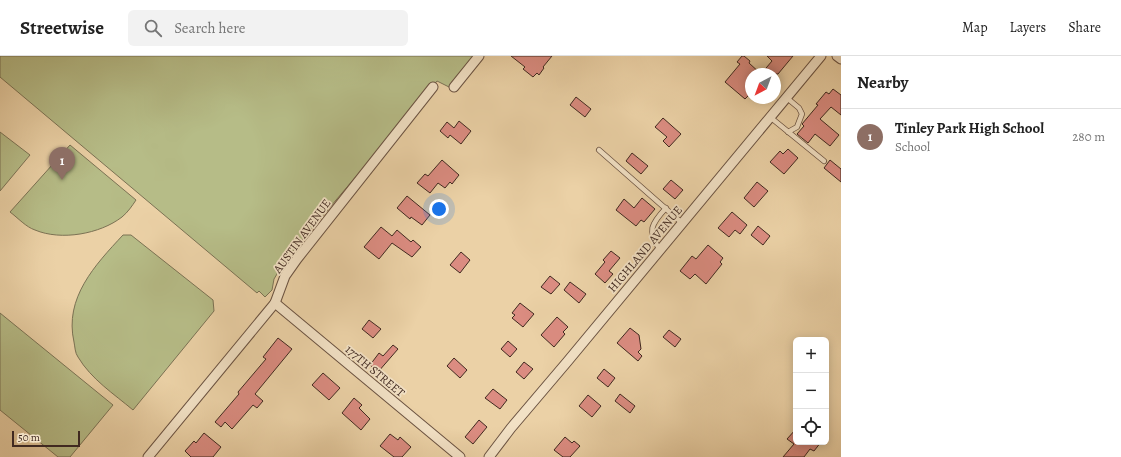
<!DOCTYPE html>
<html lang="en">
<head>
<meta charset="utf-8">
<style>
	:root { --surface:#fff; --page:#f2f2f2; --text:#222; --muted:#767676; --line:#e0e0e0; --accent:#d93025 }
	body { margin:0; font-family:Alegreya,serif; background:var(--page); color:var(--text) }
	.controls { position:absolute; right:12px; bottom:12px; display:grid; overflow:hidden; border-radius:6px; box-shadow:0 2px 10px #0003 }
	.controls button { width:36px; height:36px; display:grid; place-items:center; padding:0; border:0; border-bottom:1px solid var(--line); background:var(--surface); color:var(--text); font:20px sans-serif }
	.compass { position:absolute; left:745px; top:12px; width:36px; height:36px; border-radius:50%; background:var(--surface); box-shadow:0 2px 10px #0003; rotate:221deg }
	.scale { position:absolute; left:12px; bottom:10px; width:68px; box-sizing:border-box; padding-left:4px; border:2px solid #402920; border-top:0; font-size:11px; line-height:14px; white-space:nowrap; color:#402920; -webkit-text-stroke:3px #f2e1c5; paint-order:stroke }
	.you { position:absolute; left:439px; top:153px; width:14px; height:14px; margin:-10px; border:3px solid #fff; border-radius:50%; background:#1a73e8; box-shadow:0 0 0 6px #1a73e833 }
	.badge { display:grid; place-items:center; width:26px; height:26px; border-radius:50%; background:var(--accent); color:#fff; font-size:13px; font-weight:700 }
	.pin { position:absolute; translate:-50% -33px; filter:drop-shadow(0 1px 2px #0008) }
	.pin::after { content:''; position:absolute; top:21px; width:14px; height:12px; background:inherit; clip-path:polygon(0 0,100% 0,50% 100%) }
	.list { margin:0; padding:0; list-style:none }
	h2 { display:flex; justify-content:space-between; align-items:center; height:52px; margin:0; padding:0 16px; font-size:17px }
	h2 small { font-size:13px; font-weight:400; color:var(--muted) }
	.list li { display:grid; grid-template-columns:26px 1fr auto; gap:12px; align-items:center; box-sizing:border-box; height:56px; padding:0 16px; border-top:1px solid var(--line) }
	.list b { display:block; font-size:15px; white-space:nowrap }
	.list p { margin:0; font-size:13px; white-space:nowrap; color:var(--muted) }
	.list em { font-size:13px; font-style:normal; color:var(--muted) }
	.icon { flex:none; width:22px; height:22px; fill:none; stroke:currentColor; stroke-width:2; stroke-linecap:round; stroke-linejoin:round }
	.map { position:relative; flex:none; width:841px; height:401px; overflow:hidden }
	header { display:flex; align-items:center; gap:24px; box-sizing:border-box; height:56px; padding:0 20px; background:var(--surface); border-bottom:1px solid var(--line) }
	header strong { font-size:19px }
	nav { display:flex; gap:22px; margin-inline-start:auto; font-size:14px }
	.search { width:280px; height:36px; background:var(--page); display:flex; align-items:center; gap:10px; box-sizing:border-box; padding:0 14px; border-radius:6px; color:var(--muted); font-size:15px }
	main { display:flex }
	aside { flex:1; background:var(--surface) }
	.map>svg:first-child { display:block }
	.green { fill:#b6bc87; stroke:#7b7254 }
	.building { fill:#db8c81; stroke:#402920 }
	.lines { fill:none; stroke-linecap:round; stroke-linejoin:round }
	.lane-casing { stroke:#6b5342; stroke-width:6 }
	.street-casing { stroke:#6b5342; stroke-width:11 }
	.lane { stroke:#f2e1c5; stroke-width:4.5 }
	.street { stroke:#f2e1c5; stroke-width:9 }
	.labels { text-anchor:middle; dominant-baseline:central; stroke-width:3.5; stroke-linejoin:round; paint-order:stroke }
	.street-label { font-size:12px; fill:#402920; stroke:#f2e1c5 }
</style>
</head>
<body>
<header>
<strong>Streetwise</strong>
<div class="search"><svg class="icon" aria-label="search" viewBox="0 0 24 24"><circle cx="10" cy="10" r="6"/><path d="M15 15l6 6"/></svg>Search here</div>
<nav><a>Map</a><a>Layers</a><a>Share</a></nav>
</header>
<main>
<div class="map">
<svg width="841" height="401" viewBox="0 0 841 401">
	<rect width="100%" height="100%" fill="#ebd1a6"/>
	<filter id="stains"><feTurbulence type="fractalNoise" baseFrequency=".005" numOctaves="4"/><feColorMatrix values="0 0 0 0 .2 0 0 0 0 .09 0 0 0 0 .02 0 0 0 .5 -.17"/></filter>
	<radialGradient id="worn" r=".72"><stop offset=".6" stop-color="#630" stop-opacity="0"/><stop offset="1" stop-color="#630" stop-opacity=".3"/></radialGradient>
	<g class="green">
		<polygon points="0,0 474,0 449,31 437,25 286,203 274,223 272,234 265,241 259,235 257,237 0,21"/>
		<polygon points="0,76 30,99 0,135"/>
		<path d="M70 89 136 144C132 150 128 156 122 161 100 178 61 185 35 174 26 171 18 162 10 156Z"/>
		<path d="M123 179H131L213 244 214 255 133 354C114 338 91 323 78 301 75 297 75 291 74 286 64 242 95 209 123 179Z"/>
		<polygon points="0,257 113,349 70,401 58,401 0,354"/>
	</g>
	<g class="building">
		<polygon points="511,0 552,0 543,11 544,12 539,19 537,17 533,21 523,13 525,11"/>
		<polygon points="742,0 744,0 750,5 749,7 761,18 772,5 767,0 793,0 778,18 751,18 751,37 745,43 725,26 740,8 737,6"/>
		<polygon points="833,33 841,39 841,59 831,51 820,63 839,79 830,90 815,78 808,87 797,78 804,70 802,68 818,49 816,48 826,36 829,38"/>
		<polygon points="576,41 591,53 585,61 570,49"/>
		<polygon points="663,62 681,78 669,91 663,85 667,81 655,71"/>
		<polygon points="459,65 471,75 461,88 450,79 448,82 440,75 447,66 454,72"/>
		<polygon points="788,93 798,102 784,118 770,106 780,95 783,98"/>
		<polygon points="632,97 648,110 641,118 626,105"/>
		<polygon points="442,104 459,119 452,128 450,126 445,132 438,127 430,137 417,127 425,118 428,120"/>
		<polygon points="830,104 841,113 841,126 824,112"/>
		<polygon points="671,124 683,134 675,143 663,133"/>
		<polygon points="757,126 768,135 754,151 744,142"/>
		<polygon points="407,140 430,159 422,169 411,161 410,163 397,152"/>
		<polygon points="642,142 655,153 644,166 641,164 636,170 616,154 624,143 634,152"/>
		<polygon points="732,156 747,169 740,178 735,174 729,181 718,172"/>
		<polygon points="758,170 770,180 763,189 751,179"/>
		<polygon points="381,171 392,180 397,174 411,186 413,184 421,191 412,201 392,187 379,203 364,191"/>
		<polygon points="708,189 723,202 720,206 722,208 706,228 695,218 690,223 680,215 692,200 696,203"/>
		<polygon points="611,195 620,202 609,215 613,218 605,227 595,218 605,206 603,204"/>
		<polygon points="461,196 470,204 460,217 450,209"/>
		<polygon points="550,220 560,228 551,238 541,231"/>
		<polygon points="570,226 586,238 579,247 564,234"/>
		<polygon points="520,247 534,258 523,271 512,262 515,259 512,257"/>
		<polygon points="557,261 568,271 563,276 565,278 554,291 541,279"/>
		<polygon points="369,264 381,273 373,282 362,273"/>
		<polygon points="630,272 639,279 641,293 638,296 642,300 638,305 617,287"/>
		<polygon points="669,274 681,283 675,291 663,281"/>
		<polygon points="278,282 292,293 255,338 263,345 257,352 253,349 232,373 225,366 221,371 215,366 239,338 238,336 266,303 263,301"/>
		<polygon points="508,285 517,293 510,301 501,293"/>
		<polygon points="393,289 398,293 378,316 370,309 379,297 383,300"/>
		<polygon points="454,302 467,314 460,322 447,310"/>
		<polygon points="524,306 533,313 524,323 516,316"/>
		<polygon points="604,313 615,322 608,331 597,322"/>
		<polygon points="323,317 340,332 329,344 312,329"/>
		<polygon points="493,333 507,344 500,353 485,342"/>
		<polygon points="620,338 635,350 630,357 615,345"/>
		<polygon points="588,339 601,350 592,361 579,350"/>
		<polygon points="354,342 362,349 359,352 370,363 361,374 342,357"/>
		<polygon points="479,364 487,371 473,388 465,381"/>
		<polygon points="796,373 796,386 821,386 814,395 810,393 804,401 783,401 794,388 787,383"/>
		<polygon points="204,377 221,391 213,401 191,401 185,395 194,385 196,387"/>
		<polygon points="390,378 398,384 400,381 411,391 402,401 394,401 380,390"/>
		<polygon points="565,381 572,387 574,385 580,390 570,401 563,401 554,394"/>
	</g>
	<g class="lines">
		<g class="lane-casing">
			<g id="lane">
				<polyline points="787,42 799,52 802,58 797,71 788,76"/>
				<polyline points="770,61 824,105"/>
				<polyline points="599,94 682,167"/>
				<path d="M660 194C647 175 651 168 666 152"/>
			</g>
		</g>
		<g class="street-casing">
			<g id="street">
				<polyline points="837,0 841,3"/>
				<polyline points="454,31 479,0"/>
				<polyline points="275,247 460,401"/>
				<polyline points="148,401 275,247 285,220 297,203 433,31"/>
				<polyline points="489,401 511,372 567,306 821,0"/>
			</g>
		</g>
		<use href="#lane" class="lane"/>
		<use href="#street" class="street"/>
	</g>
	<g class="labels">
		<g class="street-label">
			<text transform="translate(302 180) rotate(-54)">AUSTIN AVENUE</text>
			<text transform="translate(645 193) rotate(-50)">HIGHLAND AVENUE</text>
			<text transform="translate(375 315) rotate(40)">177TH STREET</text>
		</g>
	</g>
	<rect width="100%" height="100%" filter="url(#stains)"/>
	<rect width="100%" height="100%" fill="url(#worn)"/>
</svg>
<div class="controls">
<button>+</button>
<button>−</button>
<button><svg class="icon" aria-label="locate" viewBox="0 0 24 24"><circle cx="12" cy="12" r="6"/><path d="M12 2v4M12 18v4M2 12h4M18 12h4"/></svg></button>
</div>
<svg class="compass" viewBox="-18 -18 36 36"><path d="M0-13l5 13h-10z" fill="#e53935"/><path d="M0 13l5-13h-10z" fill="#767676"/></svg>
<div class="scale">50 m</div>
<div class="you"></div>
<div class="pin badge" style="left:62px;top:124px;background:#8d6e63">1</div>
</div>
<aside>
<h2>Nearby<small></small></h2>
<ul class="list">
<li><span class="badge" style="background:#8d6e63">1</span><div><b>Tinley Park High School</b><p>School</p></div><em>280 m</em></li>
</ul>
</aside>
</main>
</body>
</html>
